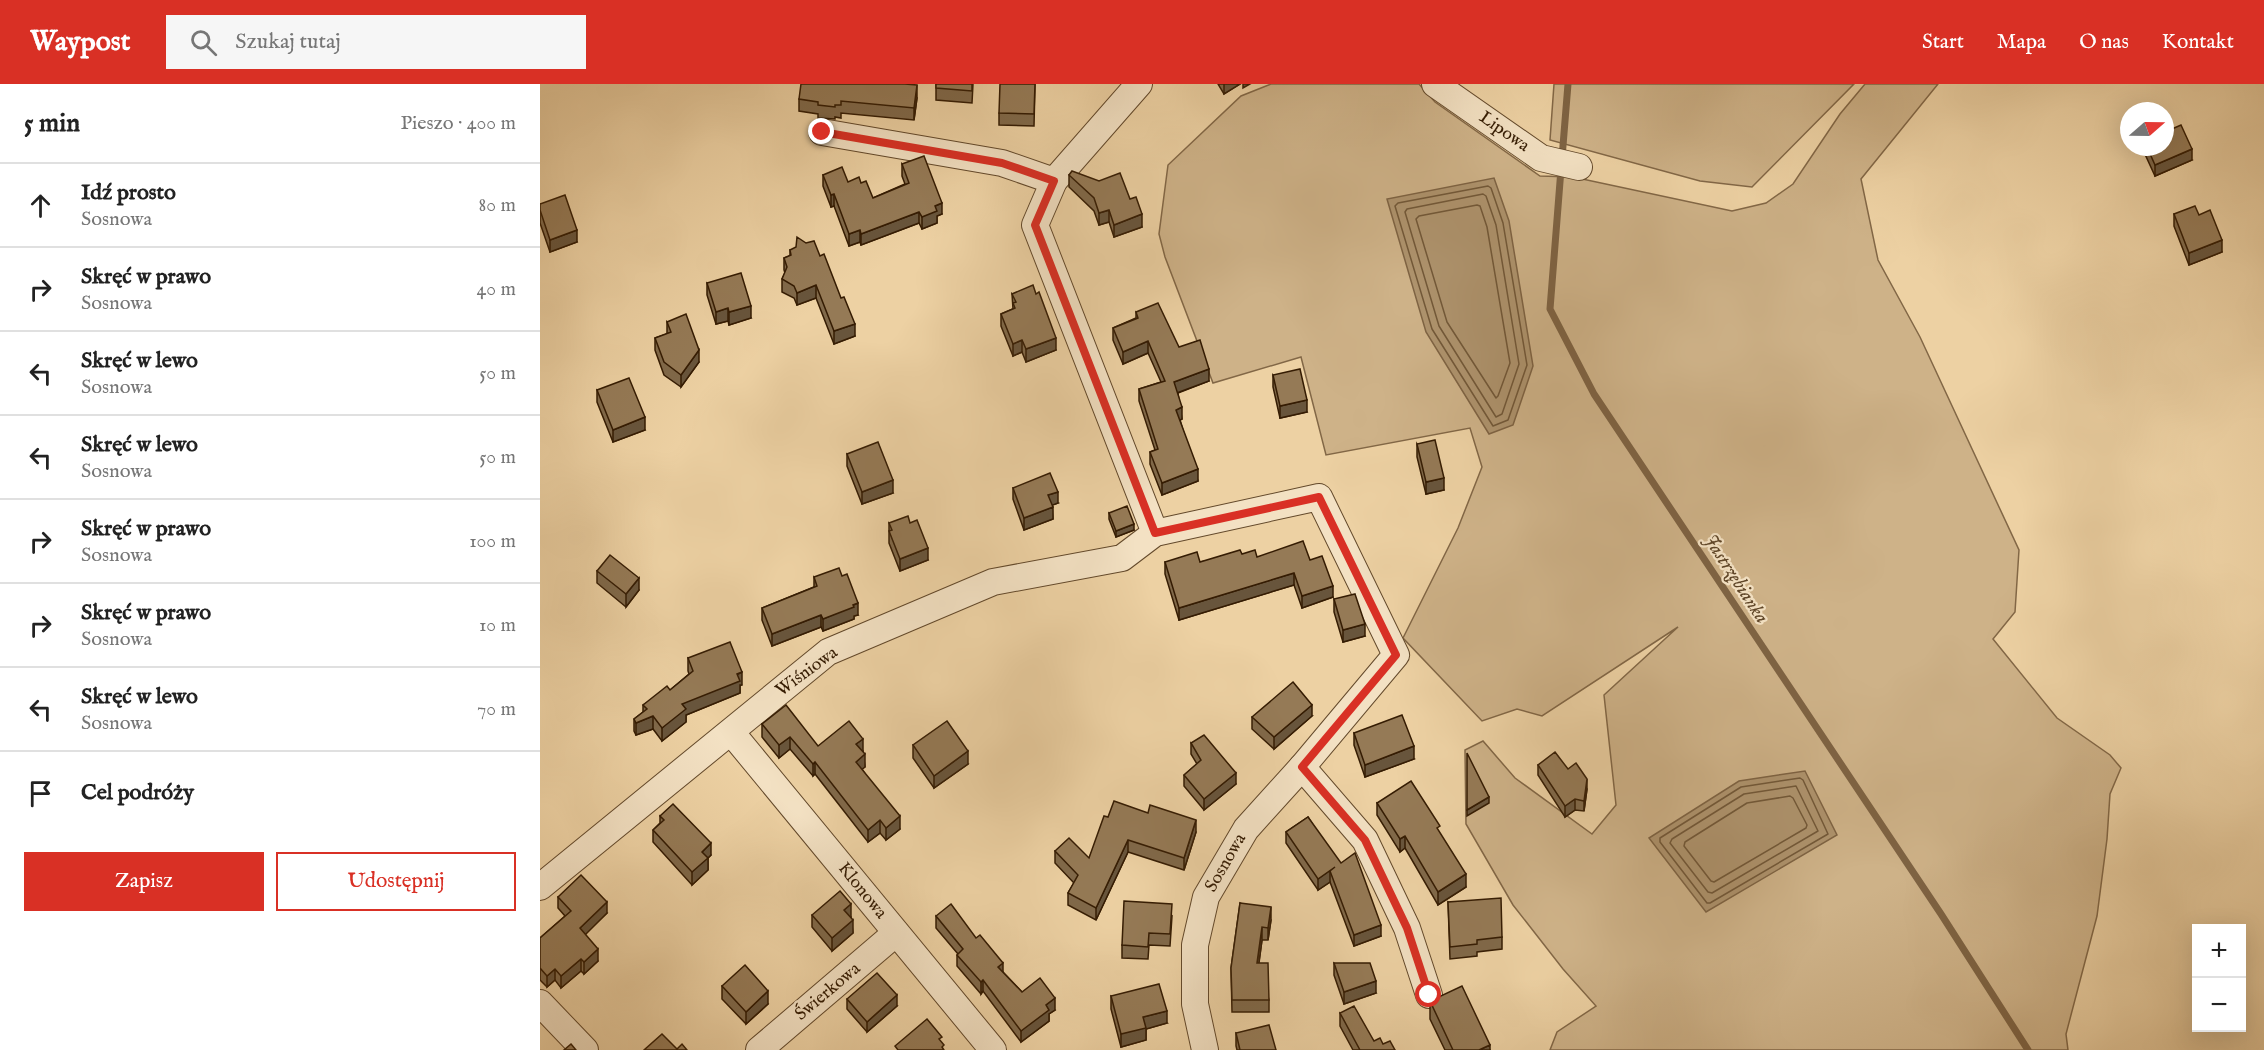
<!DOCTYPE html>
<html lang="pl">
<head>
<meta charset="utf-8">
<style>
	:root { --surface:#fff; --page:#f6f6f6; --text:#222; --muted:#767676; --line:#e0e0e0; --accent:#d93025 }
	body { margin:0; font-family:"IM FELL English",serif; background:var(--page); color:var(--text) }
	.controls { position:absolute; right:18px; bottom:18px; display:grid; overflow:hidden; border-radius:0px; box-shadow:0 6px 24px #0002 }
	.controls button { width:54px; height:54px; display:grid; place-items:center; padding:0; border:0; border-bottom:2px solid var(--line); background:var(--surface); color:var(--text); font:30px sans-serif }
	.compass { position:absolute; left:1580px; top:18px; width:54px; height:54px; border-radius:50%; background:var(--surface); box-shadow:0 6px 24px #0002; rotate:70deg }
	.stop { position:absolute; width:18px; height:18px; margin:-14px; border:4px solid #d93025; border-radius:50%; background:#fff }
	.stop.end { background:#d93025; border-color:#fff; box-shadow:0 2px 6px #0008 }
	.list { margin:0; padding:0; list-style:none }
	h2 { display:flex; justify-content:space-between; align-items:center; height:78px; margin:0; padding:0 24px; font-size:26px }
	h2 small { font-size:20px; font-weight:400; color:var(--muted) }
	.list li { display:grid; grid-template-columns:39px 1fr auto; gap:18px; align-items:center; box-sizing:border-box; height:84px; padding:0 24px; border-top:2px solid var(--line) }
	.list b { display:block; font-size:22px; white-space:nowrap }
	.list p { margin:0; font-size:20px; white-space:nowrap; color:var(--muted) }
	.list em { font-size:20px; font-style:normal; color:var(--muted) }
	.actions { display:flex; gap:12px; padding:18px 24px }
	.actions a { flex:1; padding:14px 0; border:2px solid var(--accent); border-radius:0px; text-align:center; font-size:21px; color:var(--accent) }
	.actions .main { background:var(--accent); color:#fff }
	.icon { flex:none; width:33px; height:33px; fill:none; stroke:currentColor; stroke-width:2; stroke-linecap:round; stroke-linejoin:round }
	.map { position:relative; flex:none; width:1724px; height:966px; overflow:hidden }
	header { display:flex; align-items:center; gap:36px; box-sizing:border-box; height:84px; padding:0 30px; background:var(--accent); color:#fff }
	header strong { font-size:28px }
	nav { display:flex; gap:33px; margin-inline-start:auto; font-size:21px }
	.search { width:420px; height:54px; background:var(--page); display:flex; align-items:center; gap:15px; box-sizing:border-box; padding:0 21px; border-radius:0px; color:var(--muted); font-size:22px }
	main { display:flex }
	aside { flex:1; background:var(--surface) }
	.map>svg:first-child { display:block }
	.green { fill:#ceb288; stroke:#826746; stroke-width:1.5 }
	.water { fill:#ae936d; stroke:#7e6343; stroke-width:1.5 }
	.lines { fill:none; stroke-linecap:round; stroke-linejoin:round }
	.shore { stroke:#725838; stroke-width:1.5 }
	.stream { stroke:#7e6343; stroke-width:7 }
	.minor-casing { stroke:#63492b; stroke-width:28 }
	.minor { stroke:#f3e1c3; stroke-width:26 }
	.wall { fill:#80694a; stroke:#351c03; stroke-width:1.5 }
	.shaded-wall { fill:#68553c; stroke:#351c03; stroke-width:1.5 }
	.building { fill:#957a56; stroke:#351c03; stroke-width:1.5 }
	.route { stroke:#d93025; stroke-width:8 }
	.labels { text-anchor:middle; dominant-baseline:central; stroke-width:4.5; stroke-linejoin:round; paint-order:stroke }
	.street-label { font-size:18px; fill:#351c03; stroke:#f3e1c3 }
	.water-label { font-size:20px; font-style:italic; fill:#5f4628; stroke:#f3e1c3 }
</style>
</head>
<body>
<header>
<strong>Waypost</strong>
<div class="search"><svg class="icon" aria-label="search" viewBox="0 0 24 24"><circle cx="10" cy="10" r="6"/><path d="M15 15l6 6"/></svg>Szukaj tutaj</div>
<nav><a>Start</a><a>Mapa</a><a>O nas</a><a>Kontakt</a></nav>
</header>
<main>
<aside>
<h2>5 min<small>Pieszo · 400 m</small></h2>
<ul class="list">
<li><svg class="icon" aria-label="ahead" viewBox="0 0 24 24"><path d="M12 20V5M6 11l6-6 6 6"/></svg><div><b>Idź prosto</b><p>Sosnowa</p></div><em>80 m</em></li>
<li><svg class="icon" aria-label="right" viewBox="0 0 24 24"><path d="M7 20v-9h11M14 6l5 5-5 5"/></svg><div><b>Skręć w prawo</b><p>Sosnowa</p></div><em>40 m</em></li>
<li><svg class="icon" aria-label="left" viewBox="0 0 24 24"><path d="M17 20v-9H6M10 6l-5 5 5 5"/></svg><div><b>Skręć w lewo</b><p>Sosnowa</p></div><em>50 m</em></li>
<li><svg class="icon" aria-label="left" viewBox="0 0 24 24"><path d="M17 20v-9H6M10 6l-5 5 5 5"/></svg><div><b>Skręć w lewo</b><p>Sosnowa</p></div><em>50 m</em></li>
<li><svg class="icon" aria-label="right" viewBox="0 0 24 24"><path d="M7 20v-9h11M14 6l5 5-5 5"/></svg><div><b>Skręć w prawo</b><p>Sosnowa</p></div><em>100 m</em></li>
<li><svg class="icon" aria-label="right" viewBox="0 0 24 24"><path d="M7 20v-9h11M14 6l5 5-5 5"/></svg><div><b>Skręć w prawo</b><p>Sosnowa</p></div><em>10 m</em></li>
<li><svg class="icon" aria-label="left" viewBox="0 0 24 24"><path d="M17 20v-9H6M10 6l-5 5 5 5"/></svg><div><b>Skręć w lewo</b><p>Sosnowa</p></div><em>70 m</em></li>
<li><svg class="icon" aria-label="arrive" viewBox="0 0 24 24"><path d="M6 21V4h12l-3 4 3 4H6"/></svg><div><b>Cel podróży</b></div></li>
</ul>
<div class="actions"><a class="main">Zapisz</a><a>Udostępnij</a></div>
</aside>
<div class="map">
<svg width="1724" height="966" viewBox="0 0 1724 966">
	<rect width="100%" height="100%" fill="#edd1a3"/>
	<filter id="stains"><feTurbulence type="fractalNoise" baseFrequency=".00333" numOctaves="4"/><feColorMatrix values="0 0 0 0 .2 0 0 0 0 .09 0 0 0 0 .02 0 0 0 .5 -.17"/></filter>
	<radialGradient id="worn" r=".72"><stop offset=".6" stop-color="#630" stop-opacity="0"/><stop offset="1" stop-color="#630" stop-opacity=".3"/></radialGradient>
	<g class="green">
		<polygon points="731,0 879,0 895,18 1000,92 1033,93 1192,127 1226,119 1253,100 1300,30 1325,0 1398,0 1321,95 1338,176 1380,253 1479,466 1475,528 1453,555 1517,634 1570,671 1581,684 1570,710 1567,755 1557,832 1526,950 1528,966 1010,966 1017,948 1056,922 1023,885 973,821 926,740 925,666 943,657 975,694 1052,750 1076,721 1064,611 1138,543 1002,632 977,625 942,637 863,554 918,444 942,383 930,344 786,371 761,273 673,299 625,173 619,150 628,81 701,12"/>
		<polygon points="1014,0 1314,0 1212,103 1160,97 1010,56"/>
	</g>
	<g class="water">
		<polygon points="954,94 969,137 993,282 973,341 949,350 886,248 847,115"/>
		<polygon points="1265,687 1297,751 1166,828 1109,754 1199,697"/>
	</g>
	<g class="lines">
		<g class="shore">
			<polygon points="948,102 951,104 963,139 987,281 968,336 953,342 892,245 855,122 858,119"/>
			<polygon points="943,110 946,112 956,141 979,280 962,330 956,333 899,242 865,128 867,125"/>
			<polygon points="937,121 940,122 947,143 970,279 958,312 956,314 907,238 876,135 879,132"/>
			<polygon points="1260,694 1263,696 1288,750 1170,819 1167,819 1120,758 1120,754 1201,703"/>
			<polygon points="1256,702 1278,747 1172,809 1168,808 1130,759 1132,755 1204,710"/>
			<polygon points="1250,712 1253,714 1267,741 1266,744 1174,798 1171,797 1144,762 1145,758 1207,719"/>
		</g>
		<g class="stream">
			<polyline points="1022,74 1028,0"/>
			<polyline points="1021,85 1010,225 1054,310 1401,830 1488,966"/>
		</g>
		<g class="minor-casing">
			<g id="minor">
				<polyline points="599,0 514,97 495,141 615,449"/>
				<polyline points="895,0 1001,74 1039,83"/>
				<polyline points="282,48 462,79 514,97"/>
				<polyline points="191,648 453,966"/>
				<polyline points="0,803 288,568 453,498 582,474 615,449 779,413 856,571 762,683"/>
				<polyline points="0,919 45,966"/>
				<polyline points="219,966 356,849"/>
				<polyline points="665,966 655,920 655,861 666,813 706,745 762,683 825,756 867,844 889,911"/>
			</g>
		</g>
		<use href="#minor" class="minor"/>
	</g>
	<g class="wall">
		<polygon points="396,0 433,0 432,19 396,16"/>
		<polygon points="495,0 494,42 459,41 459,29"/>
		<polygon points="678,0 700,0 684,10"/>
		<polygon points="377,14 374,36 301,29 301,34 295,33 295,35 278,34 278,30 259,27 259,15"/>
		<polygon points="1604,63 1625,63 1652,76 1615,92 1604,68"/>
		<polygon points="362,80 402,130 397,132 397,139 382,145 379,139 321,161 320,158 309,162 294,122 291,123 283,102 283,91 308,98 321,99 333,114 365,100 362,92"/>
		<polygon points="529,91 590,115 602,143 574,153 569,138 559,141 554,127 529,103"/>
		<polygon points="0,120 37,158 10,168 0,139"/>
		<polygon points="1634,130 1659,131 1682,168 1649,181 1634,142"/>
		<polygon points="250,166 280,172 315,252 294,260 276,214 257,221 254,214 242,208 242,195 245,189 244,186 244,174 250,172"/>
		<polygon points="167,199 211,234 189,241 188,237 176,240 167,211"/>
		<polygon points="472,210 516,266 486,278 482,268 473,272 461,242 461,230 473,225"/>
		<polygon points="596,228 639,263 669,297 638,309 642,335 640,336 658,397 622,411 610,380 610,368 615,366 599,317 599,305 621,298 608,269 583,280 573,256 573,244 596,234"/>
		<polygon points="127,238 159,278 141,303 124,291 115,266 115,254 127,250"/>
		<polygon points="733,291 767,328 740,334 733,303"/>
		<polygon points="57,306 105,346 73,358 57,318"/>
		<polygon points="877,360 904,406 886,410 877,373"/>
		<polygon points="307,370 353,409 322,420 307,382"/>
		<polygon points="473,404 518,419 512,421 513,435 484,446 473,415"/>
		<polygon points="569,429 594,446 576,453 569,435"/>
		<polygon points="349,439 388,476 360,487 349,459"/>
		<polygon points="702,470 717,473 770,476 793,513 762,524 754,501 639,536 625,490 625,478 660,478"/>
		<polygon points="57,487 99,506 86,523 57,499"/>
		<polygon points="274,493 318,531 314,532 314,535 283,547 281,543 232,562 222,536 222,524 274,503"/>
		<polygon points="794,515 825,552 803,558 794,528"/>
		<polygon points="148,574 202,601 200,601 200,609 146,631 146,638 122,657 113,645 96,651 94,647 94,635 103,628 103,621 130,606 149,590 148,587"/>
		<polygon points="772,632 734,665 712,645 712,633"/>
		<polygon points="222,640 278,662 323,667 325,683 322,685 360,745 346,756 340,749 328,758 275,690 273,692 250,665 239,674 222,653"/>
		<polygon points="814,649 874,675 825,693 814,661"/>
		<polygon points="651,659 696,700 664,726 644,702 644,691 657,680 651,670"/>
		<polygon points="373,661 428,680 394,704 373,674"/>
		<polygon points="998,681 1028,685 1047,705 1044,727 1035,726 1025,733 998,691"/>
		<polygon points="837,719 900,750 926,803 898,821 865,764 860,768 837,731"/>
		<polygon points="120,732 171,771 168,774 168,786 152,801 113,758 113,746 120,739"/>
		<polygon points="568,733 656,748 644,786 588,768 556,836 528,821 528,809 534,799 515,779 515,767 549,774"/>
		<polygon points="768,733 841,852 814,862 790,798 778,806 746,759 746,748"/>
		<polygon points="18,813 67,829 45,850 58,877 44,890 41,887 21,904 15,896 7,903 0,896 0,854 25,832 18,824"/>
		<polygon points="908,818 962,853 962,865 937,868 937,872 910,875"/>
		<polygon points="700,819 731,836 728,856 722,856 719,879 729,916 729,928 692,928 691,884"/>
		<polygon points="272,831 311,833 313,849 292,867 272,843"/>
		<polygon points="396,832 463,888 482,908 515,926 509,930 509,937 481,958 443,907 441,910 417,882 417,871 418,870 396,844"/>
		<polygon points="632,832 630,862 609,861 608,875 582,874 582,861"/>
		<polygon points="794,879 836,909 804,920 794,891"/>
		<polygon points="182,902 228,920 206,940 182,915"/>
		<polygon points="571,912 627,939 606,945 606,956 581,963 571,925"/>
		<polygon points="307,915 357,922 327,948 307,925"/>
		<polygon points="890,917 950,966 905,966 890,935"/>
		<polygon points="800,929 834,957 855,966 813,966 800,942"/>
		<polygon points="696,949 736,966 697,966 696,962"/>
	</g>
	<g class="shaded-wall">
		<polygon points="684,0 700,0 684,10"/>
		<polygon points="703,0 710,0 703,4"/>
		<polygon points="377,1 377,14 374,36 374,24"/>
		<polygon points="1652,65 1652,76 1615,92 1615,81"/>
		<polygon points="294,110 294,122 291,123 291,111"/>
		<polygon points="402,119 402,130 397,132 397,139 382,145 382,133 395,122"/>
		<polygon points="569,126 569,138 559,141 559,129"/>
		<polygon points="379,128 379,139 321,161 321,150"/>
		<polygon points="602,130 602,143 574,153 574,141"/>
		<polygon points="37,146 37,158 10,168 10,156"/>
		<polygon points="320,146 320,158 309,162 309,150"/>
		<polygon points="1682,156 1682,168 1649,181 1649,169"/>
		<polygon points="276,201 276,214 257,221 257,209"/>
		<polygon points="211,222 211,234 189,241 189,228"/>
		<polygon points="188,224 188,237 176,240 176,228"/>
		<polygon points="315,240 315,252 294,260 294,247"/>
		<polygon points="516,254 516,266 486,278 486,265"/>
		<polygon points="482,256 482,268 473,272 473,260"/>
		<polygon points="608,257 608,269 583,280 583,268"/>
		<polygon points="159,266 159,278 141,303 141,291"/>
		<polygon points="669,285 669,297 634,310 634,298"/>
		<polygon points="767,316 767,328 740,334 740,322"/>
		<polygon points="642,323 642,335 636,338 636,326"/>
		<polygon points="105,333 105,346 73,358 73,346"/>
		<polygon points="658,385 658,397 622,411 622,399"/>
		<polygon points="904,394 904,406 886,410 886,398"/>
		<polygon points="353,396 353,409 322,420 322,408"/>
		<polygon points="518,408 518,419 508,423 508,411"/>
		<polygon points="513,423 513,435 484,446 484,434"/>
		<polygon points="594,440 594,446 576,453 576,447"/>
		<polygon points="388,464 388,476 360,487 360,475"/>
		<polygon points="754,489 754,501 639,536 639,524"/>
		<polygon points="99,494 99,506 86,523 86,510"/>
		<polygon points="793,502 793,513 762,524 762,512"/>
		<polygon points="318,519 318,531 314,532 314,535 283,547 283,535"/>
		<polygon points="281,531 281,543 232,562 232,550"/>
		<polygon points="825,540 825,552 803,558 803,546"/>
		<polygon points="202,588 202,601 200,601 200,609 146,631 146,638 122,657 122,644 142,620"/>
		<polygon points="772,621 772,632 734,665 734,653"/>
		<polygon points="113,632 113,645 96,651 96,639"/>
		<polygon points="250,653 250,665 239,674 239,661"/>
		<polygon points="323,655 323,667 316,672 316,660"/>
		<polygon points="874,662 874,675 825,693 825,681"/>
		<polygon points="428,667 428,680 394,704 394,692"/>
		<polygon points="325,670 325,683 316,690 316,678"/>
		<polygon points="275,678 275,690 273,692 273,680"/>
		<polygon points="696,689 696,700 664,726 664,715"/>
		<polygon points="1047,695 1047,705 1044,727 1044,717"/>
		<polygon points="949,713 949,719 927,732 927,726"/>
		<polygon points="1035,715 1035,726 1025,733 1025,722"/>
		<polygon points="360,732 360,745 346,756 346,744"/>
		<polygon points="340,736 340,749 328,758 328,746"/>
		<polygon points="656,736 656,748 644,786 644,774"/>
		<polygon points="865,752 865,764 860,768 860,755"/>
		<polygon points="588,756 588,768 556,836 556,824"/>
		<polygon points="171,759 171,771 168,774 168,786 152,801 152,788 162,768"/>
		<polygon points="795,783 790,787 790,798 778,806 778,795"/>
		<polygon points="926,790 926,803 898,821 898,808"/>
		<polygon points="67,818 67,829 40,856 40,844"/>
		<polygon points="311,820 311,833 304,839 304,826"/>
		<polygon points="731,823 731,836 728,856 728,844"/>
		<polygon points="313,836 313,849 292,867 292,854"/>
		<polygon points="841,841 841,852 814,862 814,851"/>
		<polygon points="722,843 722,856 717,892 717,879"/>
		<polygon points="58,865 58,877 44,890 44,878"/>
		<polygon points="41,875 41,887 21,904 21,892"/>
		<polygon points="463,879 463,890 458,883"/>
		<polygon points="15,885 15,896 7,903 7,892"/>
		<polygon points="443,896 443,907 441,910 441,898"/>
		<polygon points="836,897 836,909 804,920 804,908"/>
		<polygon points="228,907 228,920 206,940 206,928"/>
		<polygon points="357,911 357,922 327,948 327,938"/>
		<polygon points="515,914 515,926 509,930 509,937 481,958 481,947 506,921"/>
		<polygon points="627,927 627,939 606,945 606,956 581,963 581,950 603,933"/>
		<polygon points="950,961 950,966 939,966"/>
	</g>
	<g class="building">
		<polygon points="261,0 365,0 377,1 374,24 301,17 301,21 295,21 295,23 278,21 278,18 259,15"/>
		<polygon points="396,0 432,0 432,7 396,4"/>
		<polygon points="460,0 495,0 494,30 459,29"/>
		<polygon points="1641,41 1652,65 1615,81 1607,63 1625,63 1625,48"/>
		<polygon points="384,72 402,119 395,122 397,127 382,133 379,128 321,150 320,146 309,150 294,110 291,111 283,91 302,83 308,98 319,93 321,99 326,97 333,114 369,99 362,80"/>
		<polygon points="532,87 559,97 580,89 590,115 596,113 602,130 574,141 569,126 559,129 554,114 529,91"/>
		<polygon points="25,111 37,146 10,156 0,126 0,120"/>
		<polygon points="1655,122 1659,131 1670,126 1682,156 1649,169 1634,130"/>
		<polygon points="257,153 266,159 274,157 280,172 284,170 301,214 304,213 315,240 294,247 276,201 257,209 254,202 242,195 247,183 244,174 251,171 250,166 256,163"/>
		<polygon points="201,189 211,222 189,228 188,224 176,228 167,199"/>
		<polygon points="493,201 496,210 499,208 516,254 486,265 482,256 473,260 461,230 475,224 473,219 476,218 472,210"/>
		<polygon points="618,219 639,263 660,256 669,285 634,298 642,323 636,326 658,385 622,399 610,368 618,365 599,305 625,297 608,257 583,268 573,244 598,234 596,228"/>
		<polygon points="146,230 159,266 141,291 124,278 115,254 131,248 127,238"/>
		<polygon points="760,285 767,316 740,322 733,291"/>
		<polygon points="89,294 105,333 73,346 57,306"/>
		<polygon points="895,356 904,394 886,398 877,360"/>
		<polygon points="338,358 353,396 322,408 307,370"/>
		<polygon points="510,389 518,408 508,411 513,423 484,434 473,404"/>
		<polygon points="587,422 594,440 576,447 569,429"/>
		<polygon points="368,432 370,439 377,436 388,464 360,475 349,447 352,446 349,439"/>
		<polygon points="763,457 770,476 782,472 793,502 762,512 754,489 639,524 625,478 657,468 660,478 700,466 702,470 715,466 717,473"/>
		<polygon points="70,471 99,494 86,510 57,487"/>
		<polygon points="299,484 302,492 307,490 318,519 313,521 314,523 283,535 281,531 232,550 222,524 277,502 274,493"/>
		<polygon points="815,510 825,540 803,546 794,515"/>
		<polygon points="190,558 202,588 197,590 200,597 142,620 146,625 122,644 113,632 96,639 94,635 107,625 103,621 127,602 130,606 153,587 148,574"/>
		<polygon points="753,598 772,621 734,653 712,633"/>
		<polygon points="246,621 278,662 309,637 323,655 316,660 325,670 316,678 360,732 346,744 340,736 328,746 275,678 273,680 250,653 239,661 222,640"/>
		<polygon points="862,631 874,662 825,681 814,649"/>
		<polygon points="407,637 428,667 394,692 373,661"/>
		<polygon points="664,651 696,689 664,715 644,691 661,676 651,659"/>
		<polygon points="1015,668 1028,685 1036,679 1047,695 1044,717 1035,715 1025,722 998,681"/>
		<polygon points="927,669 949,713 927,726"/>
		<polygon points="871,697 900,742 897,744 926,790 898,808 865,752 860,755 837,719"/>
		<polygon points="574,717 608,729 610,721 656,736 644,774 588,756 556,824 528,809 538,791 515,767 529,754 549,774 564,732 568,733"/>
		<polygon points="133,720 171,759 162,768 168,774 152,788 113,746 124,736 120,732"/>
		<polygon points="768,733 801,779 815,769 841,841 814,851 790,787 795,783 778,795 746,748"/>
		<polygon points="41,791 67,818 40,844 58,865 44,878 41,875 21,892 15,885 7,892 0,884 0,854 31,827 18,813"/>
		<polygon points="300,807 311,820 304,826 313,836 292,854 272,831"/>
		<polygon points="961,814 962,853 937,856 937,860 910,863 908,818"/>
		<polygon points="584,817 632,820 630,850 609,849 608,863 582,861"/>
		<polygon points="700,819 731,823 728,844 722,843 717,879 728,879 729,916 692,916 691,884"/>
		<polygon points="411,820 436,854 440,851 463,879 458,883 482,908 500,894 515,914 506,921 509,926 481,947 443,896 441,898 417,871 423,865 396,832"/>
		<polygon points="794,879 830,879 836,897 804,908"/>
		<polygon points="205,881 228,907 206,928 182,902"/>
		<polygon points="337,889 357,911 327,938 307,915"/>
		<polygon points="619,900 627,927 603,933 606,944 581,950 571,912"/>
		<polygon points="922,902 950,961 939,966 913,966 890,917"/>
		<polygon points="814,922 834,957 840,954 843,960 850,957 855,966 820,966 800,929"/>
		<polygon points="387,935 402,953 399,955 404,961 402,963 404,966 358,966 355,962"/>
		<polygon points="729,941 736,966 700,966 696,949"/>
		<polygon points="122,950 137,965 142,960 147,966 104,966"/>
		<polygon points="31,960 36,966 24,966"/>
	</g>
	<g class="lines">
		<polyline class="route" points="282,48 462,79 514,97 495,141 615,449 779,413 856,571 762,683 825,756 867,844 889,911"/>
	</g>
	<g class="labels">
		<g class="street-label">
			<text transform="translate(964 48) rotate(35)">Lipowa</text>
			<text transform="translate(267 588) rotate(-36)">Wiśniowa</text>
			<text transform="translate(686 779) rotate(-60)">Sosnowa</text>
			<text transform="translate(322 807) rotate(51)">Klonowa</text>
			<text transform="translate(288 908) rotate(-40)">Świerkowa</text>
		</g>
		<g class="water-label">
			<text transform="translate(1196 495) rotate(57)">Jastrzębianka</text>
		</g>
	</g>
	<rect width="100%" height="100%" filter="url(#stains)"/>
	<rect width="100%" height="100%" fill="url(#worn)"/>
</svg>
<div class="controls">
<button>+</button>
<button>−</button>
</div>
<svg class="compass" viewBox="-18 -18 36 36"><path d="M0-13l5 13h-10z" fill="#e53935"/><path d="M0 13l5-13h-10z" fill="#767676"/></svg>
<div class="stop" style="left:889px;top:911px"></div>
<div class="stop end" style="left:282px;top:48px"></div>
</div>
</main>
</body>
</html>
